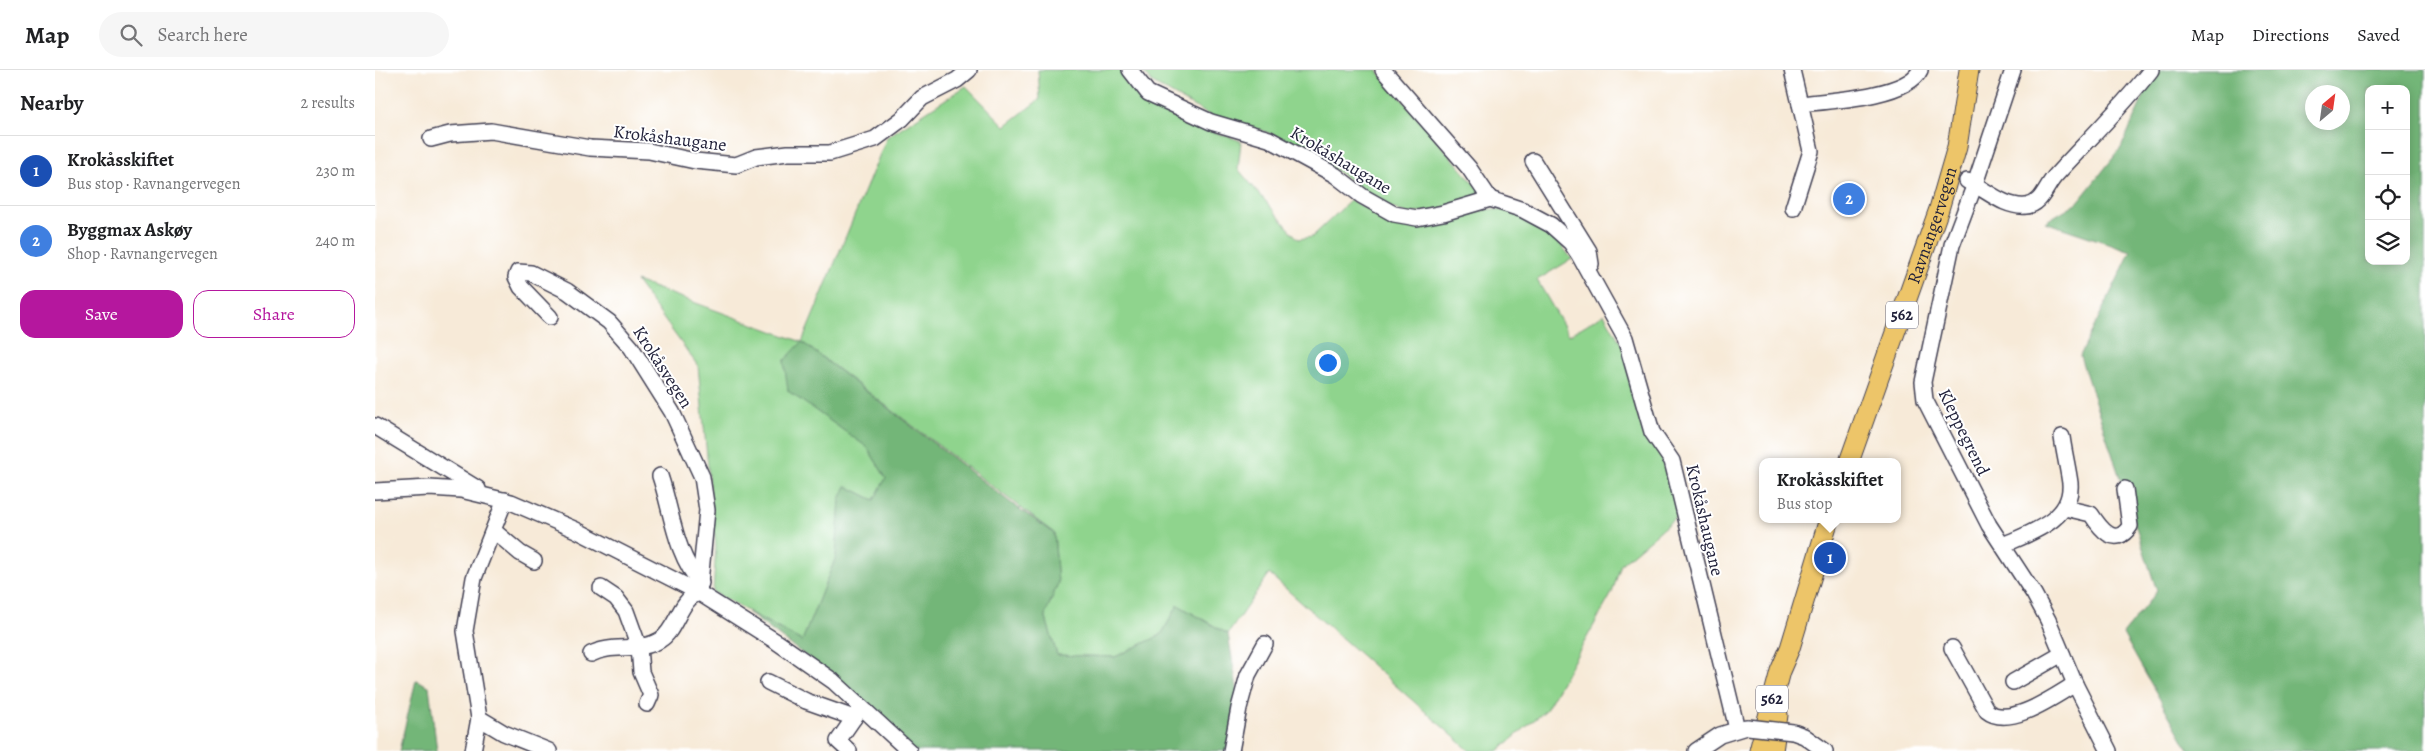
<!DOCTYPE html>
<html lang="en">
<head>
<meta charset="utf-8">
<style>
	:root { --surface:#fff; --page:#f6f6f6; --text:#202124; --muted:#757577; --line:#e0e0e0; --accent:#b5179e }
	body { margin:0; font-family:Alegreya,serif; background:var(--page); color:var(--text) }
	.controls { position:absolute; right:15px; top:15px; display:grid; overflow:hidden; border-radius:10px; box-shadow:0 2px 12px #0003 }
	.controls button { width:45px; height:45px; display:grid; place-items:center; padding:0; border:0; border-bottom:1px solid var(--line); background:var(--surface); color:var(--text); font:25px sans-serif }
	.compass { position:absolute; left:1930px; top:15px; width:45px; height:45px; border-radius:50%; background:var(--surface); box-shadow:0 2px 12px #0003; rotate:29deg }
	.you { position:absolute; left:952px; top:292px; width:18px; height:18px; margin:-12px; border:4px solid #fff; border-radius:50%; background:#1a73e8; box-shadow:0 0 0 8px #1a73e833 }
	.badge { display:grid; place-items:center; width:32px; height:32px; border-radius:50%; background:var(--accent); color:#fff; font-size:16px; font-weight:700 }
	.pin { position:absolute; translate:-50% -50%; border:2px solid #fff; box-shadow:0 1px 5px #0006 }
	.popup { position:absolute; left:1384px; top:388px; width:142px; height:65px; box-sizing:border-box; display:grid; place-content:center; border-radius:10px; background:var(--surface); filter:drop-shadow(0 1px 4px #0005); font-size:16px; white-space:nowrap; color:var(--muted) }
	.popup b { font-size:19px; color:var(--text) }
	.popup::after { content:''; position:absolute; left:50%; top:100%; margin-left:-10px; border:10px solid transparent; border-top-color:var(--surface) }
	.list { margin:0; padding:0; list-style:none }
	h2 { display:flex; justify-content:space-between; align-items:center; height:65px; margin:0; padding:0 20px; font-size:21px }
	h2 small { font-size:16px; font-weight:400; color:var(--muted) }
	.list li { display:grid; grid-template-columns:32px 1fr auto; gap:15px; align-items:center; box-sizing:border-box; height:70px; padding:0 20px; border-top:1px solid var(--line) }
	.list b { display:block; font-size:19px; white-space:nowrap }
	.list p { margin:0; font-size:16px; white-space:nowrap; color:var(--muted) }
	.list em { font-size:16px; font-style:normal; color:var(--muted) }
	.actions { display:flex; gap:10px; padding:15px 20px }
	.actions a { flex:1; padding:11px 0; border:1px solid var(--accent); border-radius:15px; text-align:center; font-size:18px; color:var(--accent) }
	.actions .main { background:var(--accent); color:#fff }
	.icon { flex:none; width:28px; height:28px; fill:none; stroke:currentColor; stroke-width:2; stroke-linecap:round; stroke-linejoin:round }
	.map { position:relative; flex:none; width:2050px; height:681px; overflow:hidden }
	header { display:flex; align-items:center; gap:30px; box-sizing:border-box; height:70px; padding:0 25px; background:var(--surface); border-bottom:1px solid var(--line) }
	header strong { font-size:24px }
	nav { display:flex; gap:28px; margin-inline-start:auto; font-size:18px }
	.search { width:350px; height:45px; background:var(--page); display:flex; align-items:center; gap:12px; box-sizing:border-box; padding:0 18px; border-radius:28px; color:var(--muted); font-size:19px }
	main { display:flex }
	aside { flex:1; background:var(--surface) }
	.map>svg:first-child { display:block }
	.green { fill:#8fd48d; stroke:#587b64 }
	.forest { fill:#73b678; stroke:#4a6c5a; fill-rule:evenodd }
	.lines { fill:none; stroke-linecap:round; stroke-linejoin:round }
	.minor-casing { stroke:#424053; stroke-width:18 }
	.major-casing { stroke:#424053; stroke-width:21 }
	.minor { stroke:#fff; stroke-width:15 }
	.major { stroke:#edc569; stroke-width:19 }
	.minor-bridge-casing { stroke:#424053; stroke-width:18; stroke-linecap:butt }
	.minor-bridge { stroke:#fff; stroke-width:15 }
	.labels { text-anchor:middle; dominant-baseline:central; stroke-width:4; stroke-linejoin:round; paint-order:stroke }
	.shield { fill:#fff; stroke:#646476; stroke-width:1 }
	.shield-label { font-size:16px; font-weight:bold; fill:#22223b }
	.street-label { font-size:18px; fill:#22223b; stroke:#fff }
</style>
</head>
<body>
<header>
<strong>Map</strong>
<div class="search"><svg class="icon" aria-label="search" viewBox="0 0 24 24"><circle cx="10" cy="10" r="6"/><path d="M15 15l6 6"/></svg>Search here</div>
<nav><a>Map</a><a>Directions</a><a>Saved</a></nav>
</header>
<main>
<aside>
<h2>Nearby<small>2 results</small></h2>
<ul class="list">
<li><span class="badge" style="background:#1a4fb4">1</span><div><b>Krokåsskiftet</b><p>Bus stop · Ravnangervegen</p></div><em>230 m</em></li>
<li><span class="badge" style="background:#3f7fe0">2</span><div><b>Byggmax Askøy</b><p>Shop · Ravnangervegen</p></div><em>240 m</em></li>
</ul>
<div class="actions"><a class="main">Save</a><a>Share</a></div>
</aside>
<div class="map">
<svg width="2050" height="681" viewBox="0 0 2050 681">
	<rect width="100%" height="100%" fill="#fff"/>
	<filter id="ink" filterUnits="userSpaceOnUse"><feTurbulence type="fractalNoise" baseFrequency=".02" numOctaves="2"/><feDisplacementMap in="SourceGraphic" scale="10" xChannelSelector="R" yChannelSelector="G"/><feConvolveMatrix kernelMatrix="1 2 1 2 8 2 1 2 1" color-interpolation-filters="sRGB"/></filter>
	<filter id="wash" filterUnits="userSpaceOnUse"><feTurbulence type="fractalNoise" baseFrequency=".0096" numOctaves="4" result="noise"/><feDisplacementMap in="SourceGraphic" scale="20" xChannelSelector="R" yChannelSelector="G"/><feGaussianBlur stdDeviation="1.12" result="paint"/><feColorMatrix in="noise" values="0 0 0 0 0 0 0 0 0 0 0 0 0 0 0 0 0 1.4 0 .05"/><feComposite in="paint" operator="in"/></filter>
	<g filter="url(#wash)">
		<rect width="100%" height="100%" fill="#f7ead8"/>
		<g class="green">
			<path d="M663 0H752C760 10 767 22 776 31 799 54 837 60 866 71L863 99 923 169 937 167 976 130 1026 157 1039 158 1113 139 1144 142 1175 161 1197 189 1162 210 1194 265 1229 244 1255 289 1293 392 1307 442 1246 494 1237 523 1171 640 1123 681H1095L894 504 853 564 803 535 786 565 740 587 682 585 670 545 683 513 679 463 427 272 413 321 492 377 511 408 499 430 471 416 465 430 461 487 427 571 338 522 341 477 323 296 261 211 427 272 512 67 591 16 630 56 665 29Z"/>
			<polygon points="767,0 1002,0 1107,123 1065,140 1032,144 1010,135 953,95 916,72 886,60 848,53 776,12"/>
		</g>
		<g class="forest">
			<path d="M1784 0H2050V681H1814L1748 564 1782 521 1705 286 1756 181 1670 152 1703 132 1746 78 1770 23ZM1994 19H2031V191H1994ZM1938 22H1968V52H1938Z"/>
			<polygon points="427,272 640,436 679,463 683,513 670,545 682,585 740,587 786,565 803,535 853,564 865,636 852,681 536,681 440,593 372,542 427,571 461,487 465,429 471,416 499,430 511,408 492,377 413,321 409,291"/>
			<polygon points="41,610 54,616 62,681 24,681"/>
		</g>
	</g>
	<g filter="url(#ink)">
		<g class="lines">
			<g class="minor-casing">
				<g id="minor">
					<polyline points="755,0 773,23 836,52 894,69 960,105 987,126 1019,144 1042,148 1068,143 1115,129 1148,140 1176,155 1196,173 1204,185 1250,268 1277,362 1297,391 1362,659"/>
					<polyline points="1008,0 1094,98 1115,129"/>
					<path d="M1417 0 1425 34C1452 31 1533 27 1545 0"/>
					<polyline points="1638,0 1600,114 1577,175 1548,312 1550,330 1614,455 1659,524 1673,550 1700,614 1734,681"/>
					<polyline points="56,69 75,64 116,61 215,78 274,81 320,91 361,95 381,87 413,83 455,83 500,69 527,49 547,28 582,10 594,0"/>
					<polyline points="1158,91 1214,181 1216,194"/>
					<path d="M1592 111C1610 118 1628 138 1651 136 1667 135 1671 115 1681 105 1713 70 1747 37 1776 0"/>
					<polyline points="1418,138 1436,81 1425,34"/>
					<path d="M175 247 146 217 141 207 143 202 156 203 192 221 234 252 256 277 297 342 327 407 332 440 324 523C304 529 302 560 285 570 264 583 237 573 216 584"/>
					<polyline points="0,356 103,419"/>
					<path d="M285 406C297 441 300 485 326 513"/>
					<polyline points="0,421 54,418 86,420 136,432 201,460 321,521 402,572 458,611 534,681"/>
					<path d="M1690 438 1716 444C1725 458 1740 479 1755 456L1750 419"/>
					<polyline points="119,461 145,483 159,491"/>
					<path d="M1628 475C1655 463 1698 450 1695 413 1693 398 1689 382 1687 367"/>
					<polyline points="226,518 241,528 251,541 264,577 266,602 276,625 272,634"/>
					<path d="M1577 578 1612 641C1634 659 1680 626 1700 614"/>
					<polyline points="393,612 431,631 479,648"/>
					<polyline points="1638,612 1687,584"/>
					<polyline points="104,648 129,663 174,681"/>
					<polyline points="1418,662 1429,666 1450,681"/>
					<polyline points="98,681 104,648 90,561 99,508 130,430"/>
					<polyline points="474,681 463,671 483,642"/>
					<polyline points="856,681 864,638 873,605 890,574"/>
					<polyline points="1321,681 1345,665 1371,657"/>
				</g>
			</g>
			<g class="major-casing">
				<g id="major">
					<path id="s1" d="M1474 392 1564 139 1582 77 1594 0"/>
					<polyline points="1384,681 1405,601 1415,578 1454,449"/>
					<polyline points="1398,681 1403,645"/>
				</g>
			</g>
			<use href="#minor" class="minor"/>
			<use href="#major" class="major"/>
			<g class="minor-bridge-casing">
				<polyline id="minor-bridge" points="1373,657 1418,662"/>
			</g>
			<use href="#minor-bridge" class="minor-bridge"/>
		</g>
	</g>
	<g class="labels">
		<g class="shield">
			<rect x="1511" y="231.5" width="32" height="27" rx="4"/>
			<rect x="1381" y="615.5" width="32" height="27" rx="4"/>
		</g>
		<g class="shield-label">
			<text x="1527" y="245">562</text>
			<text x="1397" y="629">562</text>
		</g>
		<g class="street-label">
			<text transform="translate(295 68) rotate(7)">Krokåshaugane</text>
			<text transform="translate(966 90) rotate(31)">Krokåshaugane</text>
			<text stroke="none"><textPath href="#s1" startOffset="251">Ravnangervegen</textPath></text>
			<text transform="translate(288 297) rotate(57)">Krokåsvegen</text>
			<text transform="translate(1589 362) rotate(64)">Kleppegrend</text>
			<text transform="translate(1330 450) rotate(77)">Krokåshaugane</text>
		</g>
	</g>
</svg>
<div class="controls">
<button>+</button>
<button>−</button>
<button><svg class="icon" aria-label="locate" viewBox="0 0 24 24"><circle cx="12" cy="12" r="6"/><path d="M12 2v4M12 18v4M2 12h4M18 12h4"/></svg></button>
<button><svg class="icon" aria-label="layers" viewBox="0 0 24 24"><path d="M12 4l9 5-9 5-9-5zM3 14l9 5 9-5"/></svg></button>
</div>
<svg class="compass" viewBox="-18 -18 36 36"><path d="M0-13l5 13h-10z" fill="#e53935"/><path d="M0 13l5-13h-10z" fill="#757577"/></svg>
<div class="you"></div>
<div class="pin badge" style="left:1455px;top:488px;background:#1a4fb4">1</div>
<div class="popup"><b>Krokåsskiftet</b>Bus stop</div>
<div class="pin badge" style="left:1474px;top:129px;background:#3f7fe0">2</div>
</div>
</main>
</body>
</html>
